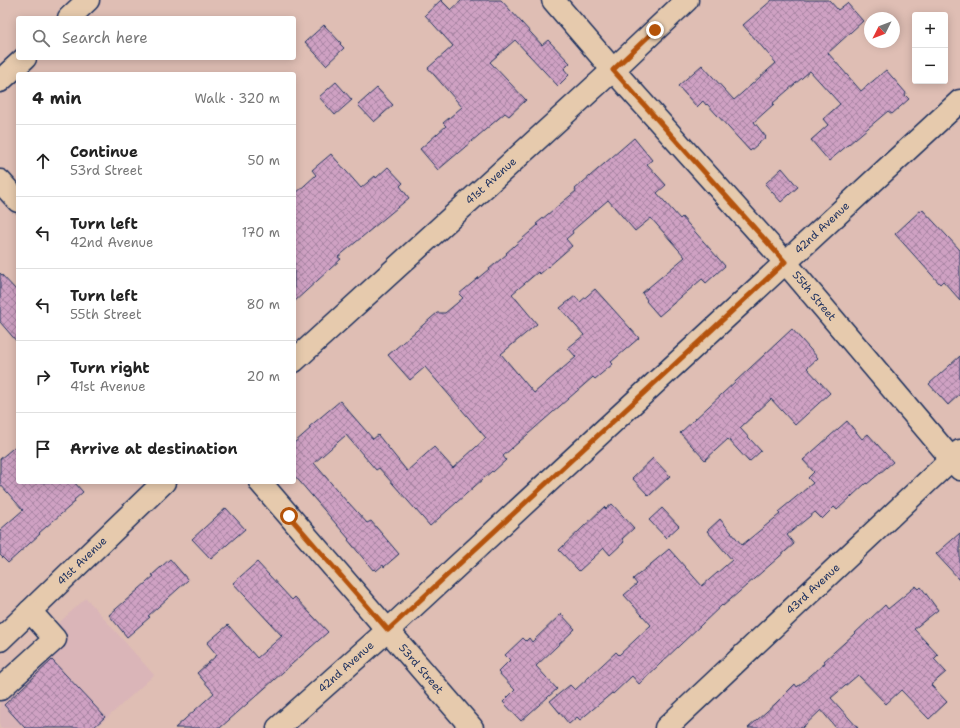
<!DOCTYPE html>
<html lang="en">
<head>
<meta charset="utf-8">
<style>
	:root { --surface:#fff; --page:#f2f2f2; --text:#222; --muted:#767676; --line:#e0e0e0 }
	body { margin:0; font-family:"Shantell Sans",sans-serif; background:var(--page); color:var(--text) }
	.controls { position:absolute; right:12px; top:12px; display:grid; overflow:hidden; border-radius:4px; box-shadow:0 2px 10px #0003 }
	.controls button { width:36px; height:36px; display:grid; place-items:center; padding:0; border:0; border-bottom:1px solid var(--line); background:var(--surface); color:var(--text); font:20px sans-serif }
	.compass { position:absolute; left:864px; top:12px; width:36px; height:36px; border-radius:50%; background:var(--surface); box-shadow:0 2px 10px #0003; rotate:228deg }
	.stop { position:absolute; width:12px; height:12px; margin:-9px; border:3px solid #b45309; border-radius:50%; background:#fff }
	.stop.end { background:#b45309; border-color:#fff; box-shadow:0 1px 4px #0008 }
	.list { margin:0; padding:0; list-style:none }
	h2 { display:flex; justify-content:space-between; align-items:center; height:52px; margin:0; padding:0 16px; font-size:17px }
	h2 small { font-size:13px; font-weight:400; color:var(--muted) }
	.list li { display:grid; grid-template-columns:26px 1fr auto; gap:12px; align-items:center; box-sizing:border-box; height:72px; padding:0 16px; border-top:1px solid var(--line) }
	.list b { display:block; font-size:15px; white-space:nowrap }
	.list p { margin:0; font-size:13px; white-space:nowrap; color:var(--muted) }
	.list em { font-size:13px; font-style:normal; color:var(--muted) }
	.icon { flex:none; width:22px; height:22px; fill:none; stroke:currentColor; stroke-width:2; stroke-linecap:round; stroke-linejoin:round }
	.map { position:relative; flex:none; width:960px; height:728px; overflow:hidden }
	.search { position:absolute; background:var(--surface); box-shadow:0 2px 10px #0003; left:16px; top:16px; width:280px; height:44px; display:flex; align-items:center; gap:10px; box-sizing:border-box; padding:0 14px; border-radius:4px; color:var(--muted); font-size:15px }
	.panel { position:absolute; background:var(--surface); box-shadow:0 2px 10px #0003; left:16px; top:72px; width:280px; height:412px; border-radius:4px }
	.map>svg:first-child { display:block }
	.built { fill:#dab5b8 }
	.building { fill:url(#building-cross-hatch); stroke:#1b2f5e }
	.lines { fill:none; stroke-linecap:round; stroke-linejoin:round }
	.minor-casing { stroke:#1b2f5e; stroke-width:25 }
	.minor { stroke:#e6caad; stroke-width:22 }
	.route { stroke:#b45309; stroke-width:5 }
	.labels { text-anchor:middle; dominant-baseline:central; stroke-width:3; stroke-linejoin:round; paint-order:stroke }
	.street-label { font-size:11px; fill:#1b2f5e; stroke:#e6caad }
</style>
</head>
<body>
<div class="map">
<svg width="960" height="728" viewBox="0 0 960 728">
	<defs>
		<pattern id="building-cross-hatch" width="8" height="8" patternUnits="userSpaceOnUse"><rect width="8" height="8" fill="#cfa1c3"/><path d="M0 0l8 8M0 8l8-8" fill="none" stroke="#a784a2"/></pattern>
	</defs>
	<rect width="100%" height="100%" fill="#dfbeb4"/>
	<filter id="ink" filterUnits="userSpaceOnUse"><feTurbulence type="fractalNoise" baseFrequency=".025" numOctaves="2"/><feDisplacementMap in="SourceGraphic" scale="8" xChannelSelector="R" yChannelSelector="G"/><feConvolveMatrix kernelMatrix="1 2 1 2 8 2 1 2 1" color-interpolation-filters="sRGB"/></filter>
	<g filter="url(#ink)">
		<polygon class="built" points="86,598 154,675 96,728 0,728 0,677"/>
		<g class="building">
			<polygon points="441,0 451,10 462,0 501,0 542,45 548,40 570,63 564,69 569,75 558,86 515,40 490,62 526,100 509,116 505,113 438,170 420,149 446,126 443,123 462,107 428,68 453,46 425,15"/>
			<polygon points="772,0 829,0 838,10 847,3 863,21 828,53 861,91 886,70 906,93 905,95 909,99 892,114 888,111 829,161 811,140 828,125 823,119 840,104 810,71 773,103 774,104 754,122 766,137 750,151 707,104 706,105 703,101 697,107 678,86 702,65 734,100 776,63 743,25"/>
			<polygon points="324,25 341,43 340,44 344,48 326,65 305,42"/>
			<polygon points="336,82 352,100 335,115 319,97"/>
			<polygon points="377,88 393,105 374,122 358,105"/>
			<polygon points="634,138 652,160 647,164 666,185 657,193 680,219 682,217 725,266 706,283 702,279 659,316 646,301 647,300 642,293 685,257 651,218 635,231 608,200 572,231 573,233 566,239 572,246 540,274 538,272 512,294 537,324 501,354 534,393 576,357 568,348 584,335 560,308 575,296 580,302 595,289 639,338 611,362 613,364 595,379 593,377 503,456 506,460 493,472 492,471 430,526 379,468 376,470 346,435 314,463 348,503 348,502 367,523 371,521 399,554 384,567 383,565 376,571 374,569 373,570 348,540 349,539 294,475 294,443 311,428 309,427 340,401 373,439 378,435 407,471 434,447 453,468 486,438 425,367 410,380 388,355 437,313 445,313 463,298 459,294 507,254 506,253 538,225 536,224 576,191 575,189"/>
			<polygon points="331,154 361,188 375,176 376,178 388,167 403,183 400,186 409,198 338,257 341,259 294,302 294,195 316,175 312,170"/>
			<polygon points="782,168 798,187 781,202 765,184"/>
			<polygon points="922,209 960,250 960,300 943,281 940,284 895,234"/>
			<polygon points="0,273 18,292 18,343 0,322"/>
			<polygon points="792,329 818,358 807,368 830,393 795,425 771,399 740,428 761,451 749,462 728,439 705,460 680,433"/>
			<polygon points="960,356 960,394 948,405 929,384"/>
			<polygon points="847,421 862,439 868,434 893,462 867,484 866,483 837,510 834,507 822,519 815,512 787,535 794,544 723,606 722,605 639,684 632,676 613,694 612,693 580,720 577,717 569,724 550,701 570,685 575,690 616,652 619,655 651,625 624,595 637,584 633,579 669,549 702,586 732,560 707,531 720,519 742,545 780,514 778,512 813,483 808,478 814,472 803,460"/>
			<polygon points="18,444 18,482 74,482 83,492 74,500 75,502 39,533 40,534 8,563 0,555 0,530 23,510 0,484 0,459"/>
			<polygon points="653,458 670,476 649,496 632,478"/>
			<polygon points="612,504 634,528 622,539 624,542 610,555 604,548 579,571 559,550 604,507 606,509"/>
			<polygon points="226,508 245,529 211,559 192,539"/>
			<polygon points="662,508 679,526 666,538 649,520"/>
			<polygon points="960,533 960,580 936,554"/>
			<polygon points="170,559 188,580 148,616 150,617 127,637 109,615 154,576 152,575"/>
			<polygon points="257,562 292,600 295,597 328,632 220,728 175,728 214,693 197,673 217,655 207,643 228,625 257,658 282,636 233,583"/>
			<polygon points="916,586 919,589 921,587 938,610 914,629 938,655 934,659 946,672 931,685 947,702 929,719 901,690 886,704 858,675 831,698 858,728 836,728 821,710 802,728 748,728 775,704 795,684 797,687 825,663 824,661 854,634 885,605 888,609"/>
			<polygon points="561,614 575,629 536,666 557,689 521,721 503,702 515,690 498,672 510,660 505,655 523,638 526,641 529,638 532,642"/>
			<polygon points="52,660 105,717 93,728 25,728 4,705"/>
		</g>
		<g class="lines">
			<g class="minor-casing">
				<g id="minor">
					<polyline points="553,0 613,70 785,262 960,469"/>
					<polyline points="69,18 88,0"/>
					<polyline points="0,81 25,58"/>
					<polyline points="0,181 18,201"/>
					<polyline points="294,361 613,70 687,0"/>
					<polyline points="260,482 472,728"/>
					<polyline points="0,640 164,482"/>
					<polyline points="0,689 55,639 30,611"/>
					<polyline points="278,728 388,630 960,101"/>
					<polyline points="666,728 960,451"/>
				</g>
			</g>
			<use href="#minor" class="minor"/>
		</g>
	</g>
	<g class="lines" filter="url(#ink)">
		<polyline class="route" points="289,516 388,630 785,262 613,70 655,30"/>
	</g>
	<g class="labels">
		<g class="street-label">
			<text transform="translate(491 181) rotate(-42)">41st Avenue</text>
			<text transform="translate(822 228) rotate(-43)">42nd Avenue</text>
			<text transform="translate(814 296) rotate(50)">55th Street</text>
			<text transform="translate(82 561) rotate(-44)">41st Avenue</text>
			<text transform="translate(813 589) rotate(-43)">43rd Avenue</text>
			<text transform="translate(346 667) rotate(-42)">42nd Avenue</text>
			<text transform="translate(421 669) rotate(49)">53rd Street</text>
		</g>
	</g>
</svg>
<div class="controls">
<button>+</button>
<button>−</button>
</div>
<svg class="compass" viewBox="-18 -18 36 36"><path d="M0-13l5 13h-10z" fill="#e53935"/><path d="M0 13l5-13h-10z" fill="#767676"/></svg>
<div class="stop" style="left:289px;top:516px"></div>
<div class="stop end" style="left:655px;top:30px"></div>
<div class="search"><svg class="icon" aria-label="search" viewBox="0 0 24 24"><circle cx="10" cy="10" r="6"/><path d="M15 15l6 6"/></svg>Search here</div>
<section class="panel">
<h2>4 min<small>Walk · 320 m</small></h2>
<ul class="list">
<li><svg class="icon" aria-label="ahead" viewBox="0 0 24 24"><path d="M12 20V5M6 11l6-6 6 6"/></svg><div><b>Continue</b><p>53rd Street</p></div><em>50 m</em></li>
<li><svg class="icon" aria-label="left" viewBox="0 0 24 24"><path d="M17 20v-9H6M10 6l-5 5 5 5"/></svg><div><b>Turn left</b><p>42nd Avenue</p></div><em>170 m</em></li>
<li><svg class="icon" aria-label="left" viewBox="0 0 24 24"><path d="M17 20v-9H6M10 6l-5 5 5 5"/></svg><div><b>Turn left</b><p>55th Street</p></div><em>80 m</em></li>
<li><svg class="icon" aria-label="right" viewBox="0 0 24 24"><path d="M7 20v-9h11M14 6l5 5-5 5"/></svg><div><b>Turn right</b><p>41st Avenue</p></div><em>20 m</em></li>
<li><svg class="icon" aria-label="arrive" viewBox="0 0 24 24"><path d="M6 21V4h12l-3 4 3 4H6"/></svg><div><b>Arrive at destination</b></div></li>
</ul>
</section>
</div>
</body>
</html>
